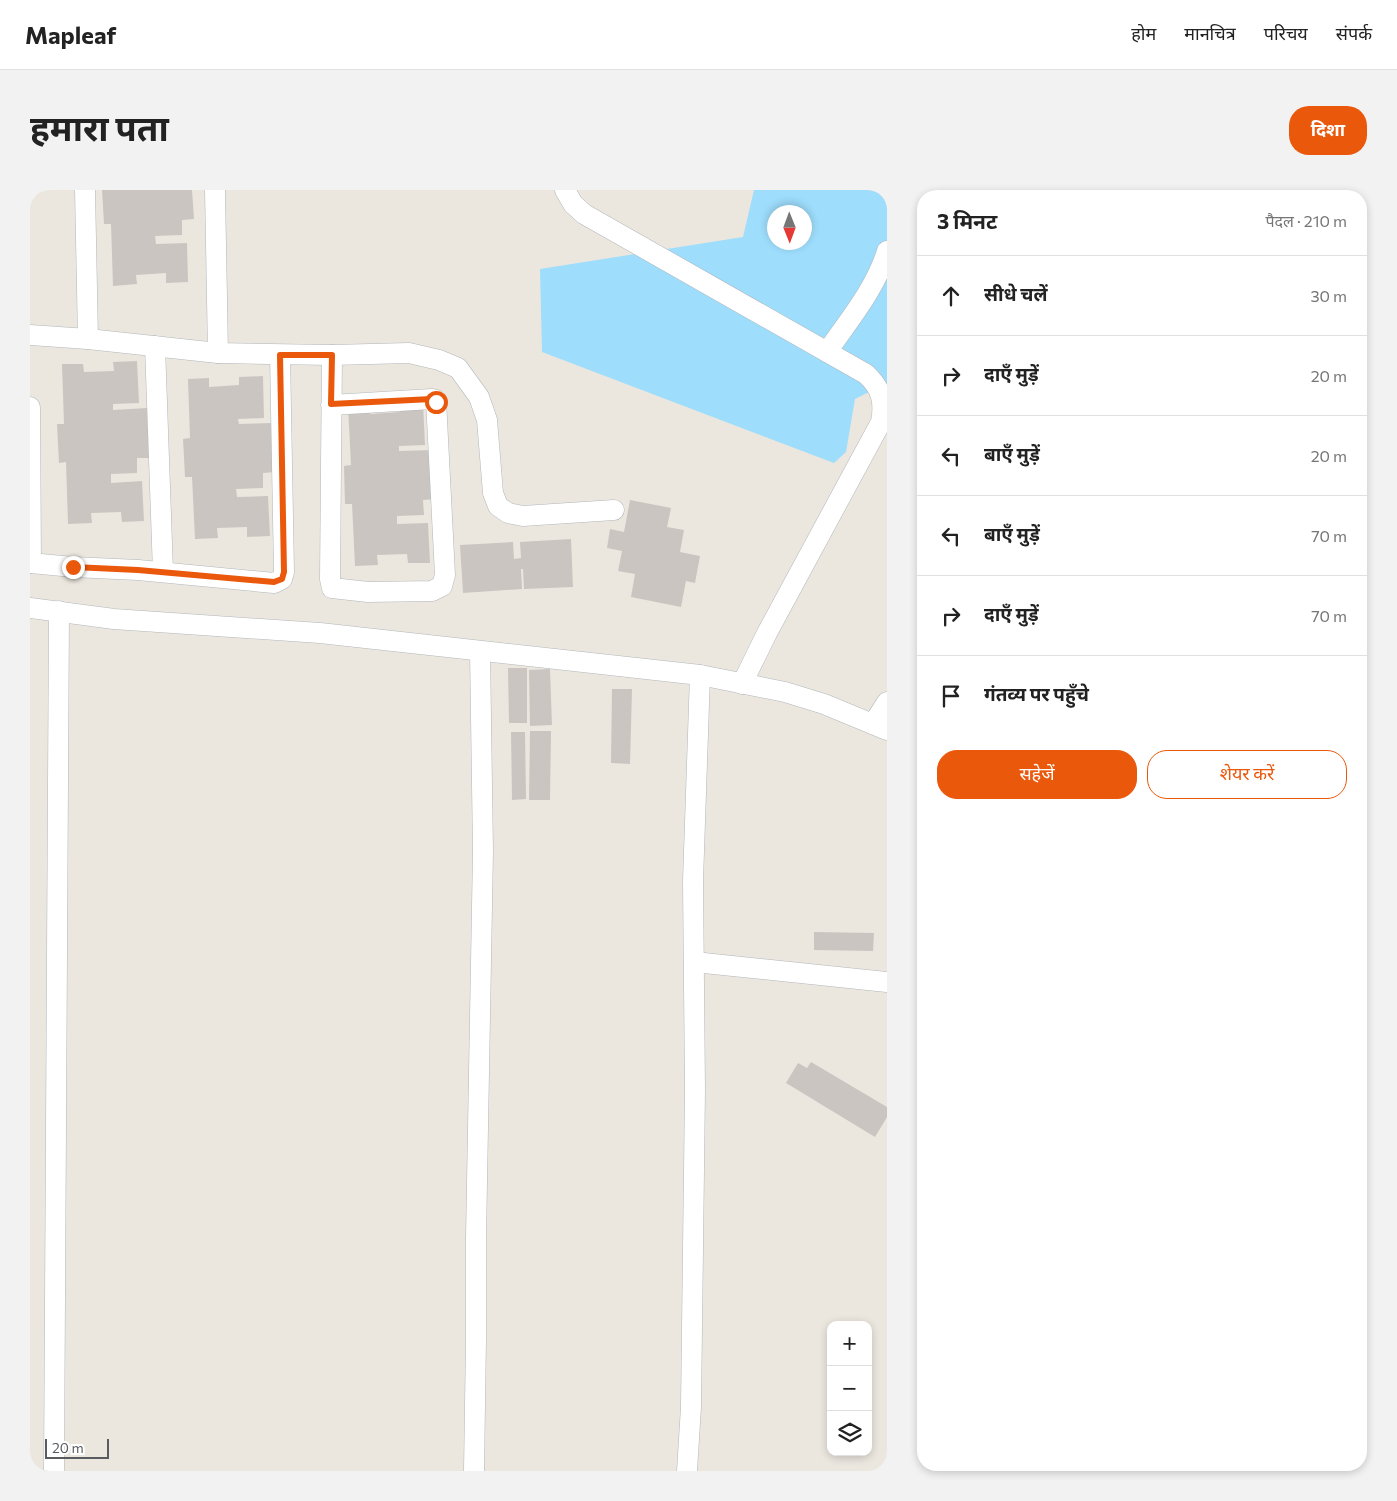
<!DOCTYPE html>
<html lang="hi">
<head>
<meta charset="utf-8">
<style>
	:root { --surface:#fff; --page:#f2f2f2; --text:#222; --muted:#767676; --line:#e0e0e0; --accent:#ea580c }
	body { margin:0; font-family:Commissioner,"Noto Sans Devanagari",sans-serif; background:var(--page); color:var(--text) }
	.controls { position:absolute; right:15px; bottom:15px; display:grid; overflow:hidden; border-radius:10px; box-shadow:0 2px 8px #0003 }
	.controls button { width:45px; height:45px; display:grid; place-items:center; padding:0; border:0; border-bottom:1px solid var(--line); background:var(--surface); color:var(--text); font:25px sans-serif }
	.compass { position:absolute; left:737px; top:15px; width:45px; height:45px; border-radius:50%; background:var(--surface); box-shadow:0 2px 8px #0003; rotate:179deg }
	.scale { position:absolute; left:15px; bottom:12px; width:64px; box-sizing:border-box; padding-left:5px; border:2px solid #585c60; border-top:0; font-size:14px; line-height:18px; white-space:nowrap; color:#585c60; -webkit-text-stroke:4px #fff; paint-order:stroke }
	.stop { position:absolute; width:15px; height:15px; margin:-11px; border:4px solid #ea580c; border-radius:50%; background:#fff }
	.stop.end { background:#ea580c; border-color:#fff; box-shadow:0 1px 5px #0008 }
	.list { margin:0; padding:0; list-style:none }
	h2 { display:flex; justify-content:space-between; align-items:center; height:65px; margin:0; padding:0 20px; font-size:21px }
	h2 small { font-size:16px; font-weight:400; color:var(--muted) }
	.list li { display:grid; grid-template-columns:32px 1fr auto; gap:15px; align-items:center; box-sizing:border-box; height:80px; padding:0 20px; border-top:1px solid var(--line) }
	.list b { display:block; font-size:19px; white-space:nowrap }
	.list em { font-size:16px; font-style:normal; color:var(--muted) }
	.actions { display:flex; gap:10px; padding:15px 20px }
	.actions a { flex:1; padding:11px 0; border:1px solid var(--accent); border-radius:20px; text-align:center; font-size:18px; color:var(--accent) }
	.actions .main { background:var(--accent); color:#fff }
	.icon { flex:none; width:28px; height:28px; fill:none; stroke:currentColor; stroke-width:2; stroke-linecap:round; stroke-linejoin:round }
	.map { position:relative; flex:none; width:857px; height:1281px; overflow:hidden; border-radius:20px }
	header { display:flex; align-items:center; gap:30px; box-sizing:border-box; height:70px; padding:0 25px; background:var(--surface); border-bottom:1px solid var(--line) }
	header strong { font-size:24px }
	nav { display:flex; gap:28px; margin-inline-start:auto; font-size:18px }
	.intro { display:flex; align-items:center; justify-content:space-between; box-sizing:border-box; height:120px; padding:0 30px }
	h1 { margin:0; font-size:35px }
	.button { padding:12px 22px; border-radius:20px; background:var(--accent); color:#fff; font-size:18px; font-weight:700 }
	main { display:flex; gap:30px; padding:0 30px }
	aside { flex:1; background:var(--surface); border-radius:20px; box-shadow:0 2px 8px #0003 }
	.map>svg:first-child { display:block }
	.water { fill:#9eddfc; fill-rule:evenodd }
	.building { fill:#cbc5c1 }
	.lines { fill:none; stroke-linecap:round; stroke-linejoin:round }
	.street-casing { stroke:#b2b6ba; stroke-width:21 }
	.street { stroke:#fff; stroke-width:20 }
	.route { stroke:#ea580c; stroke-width:6 }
</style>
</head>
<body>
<header>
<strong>Mapleaf</strong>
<nav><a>होम</a><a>मानचित्र</a><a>परिचय</a><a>संपर्क</a></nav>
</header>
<div class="intro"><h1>हमारा पता</h1><a class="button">दिशा</a></div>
<main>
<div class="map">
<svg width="857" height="1281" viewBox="0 0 857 1281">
	<rect width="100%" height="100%" fill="#ebe7df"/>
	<path class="water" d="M724 0H857V193L825 209 816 262 804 273 512 162 510 79 713 47ZM744 22H774V52H744Z"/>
	<g class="building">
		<polygon points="72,0 162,0 164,29 152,30 152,45 125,46 126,54 157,53 158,92 136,93 136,83 106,85 107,94 83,96 81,34 74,34"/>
		<polygon points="107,171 109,213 83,214 83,220 117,218 119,268 107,268 107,283 81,284 81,293 112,291 114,331 92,332 91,322 61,323 62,333 38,334 36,272 29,273 27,234 34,234 32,174 53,174 54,182 84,181 83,172"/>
		<polygon points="233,186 234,228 208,229 209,234 243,233 245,282 233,283 233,298 206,299 207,307 238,306 240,346 217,347 217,337 187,338 188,348 165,349 162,287 155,287 153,249 160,248 158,189 179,188 179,197 209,195 209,187"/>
		<polygon points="393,213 395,255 369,256 369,261 403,260 405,309 393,310 394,325 367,326 367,334 398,333 400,373 378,373 377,364 347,365 348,375 325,376 322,314 315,314 314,276 321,275 318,216 340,215 340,224 370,222 369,214"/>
		<polygon points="600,310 641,318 637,337 654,340 650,362 670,366 665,393 656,391 651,417 601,407 605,384 588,381 592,361 577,358 580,339 594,342"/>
		<polygon points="541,349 543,397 494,399 493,379 491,379 492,399 433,403 430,355 483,352 484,369 491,368 490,352"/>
		<polygon points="478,478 497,478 497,533 479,533"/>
		<polygon points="520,479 522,535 500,536 499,480"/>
		<polygon points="582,499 602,499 600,574 581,573"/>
		<polygon points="500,541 521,541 520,610 499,610"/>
		<polygon points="481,542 495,542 496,609 482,610"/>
		<polygon points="784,742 844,743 843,761 784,760"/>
		<polygon points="781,872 857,917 857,927 845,947 756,893 768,873 777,878"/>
	</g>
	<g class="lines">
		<g class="street-casing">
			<g id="street">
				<polyline points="55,0 58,149"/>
				<polyline points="185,0 188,163"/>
				<path d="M535 0 543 14 554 24 836 184C851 198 855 211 851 232L737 443 712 494"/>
				<polyline points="0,145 58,149 188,163 302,165 379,163 409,170 428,178 449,207 457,230 463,303 468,316 478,323 493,326 584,320"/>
				<polyline points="125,156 133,382"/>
				<path d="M797 162C819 130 846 98 857 61"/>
				<polyline points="301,215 402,209 406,210 415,385 412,396 402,401 338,402 302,398 300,389 302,165"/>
				<polyline points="0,217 1,373"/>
				<polyline points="0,373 43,377 108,380 244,393 252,389 254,382 250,165"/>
				<polyline points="0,418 84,429 290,443 670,485 755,502 794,514 857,540"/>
				<polyline points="843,534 857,512"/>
				<polyline points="664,772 857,792"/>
				<polyline points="24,1281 29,421"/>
				<polyline points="444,1281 446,1149 446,1048 453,661 450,461"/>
				<polyline points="657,1281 661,1217 665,900 663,691 670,485"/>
			</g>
		</g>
		<use href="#street" class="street"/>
	</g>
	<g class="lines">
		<polyline class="route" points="43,377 108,380 244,392 252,389 254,382 250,165 302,165 301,214 402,209 406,212"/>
	</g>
</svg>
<div class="controls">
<button>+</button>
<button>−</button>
<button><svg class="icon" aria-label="layers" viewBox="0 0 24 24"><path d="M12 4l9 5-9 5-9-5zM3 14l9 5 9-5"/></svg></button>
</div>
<svg class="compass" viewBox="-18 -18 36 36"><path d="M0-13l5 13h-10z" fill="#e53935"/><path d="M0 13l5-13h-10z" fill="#767676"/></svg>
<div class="scale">20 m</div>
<div class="stop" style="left:406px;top:212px"></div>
<div class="stop end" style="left:43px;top:377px"></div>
</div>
<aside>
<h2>3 मिनट<small>पैदल · 210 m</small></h2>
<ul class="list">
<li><svg class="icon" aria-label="ahead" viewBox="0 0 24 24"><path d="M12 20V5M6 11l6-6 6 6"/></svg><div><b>सीधे चलें</b></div><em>30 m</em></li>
<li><svg class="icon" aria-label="right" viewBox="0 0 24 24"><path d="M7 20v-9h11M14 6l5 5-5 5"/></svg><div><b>दाएँ मुड़ें</b></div><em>20 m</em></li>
<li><svg class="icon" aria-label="left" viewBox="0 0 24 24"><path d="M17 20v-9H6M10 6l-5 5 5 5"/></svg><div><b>बाएँ मुड़ें</b></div><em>20 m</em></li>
<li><svg class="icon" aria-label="left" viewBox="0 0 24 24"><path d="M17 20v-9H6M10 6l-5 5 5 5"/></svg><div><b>बाएँ मुड़ें</b></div><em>70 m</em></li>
<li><svg class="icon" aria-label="right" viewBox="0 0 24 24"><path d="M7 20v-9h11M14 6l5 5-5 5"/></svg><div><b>दाएँ मुड़ें</b></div><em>70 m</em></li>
<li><svg class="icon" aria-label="arrive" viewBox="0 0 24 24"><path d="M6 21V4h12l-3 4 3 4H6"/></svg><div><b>गंतव्य पर पहुँचे</b></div></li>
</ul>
<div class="actions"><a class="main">सहेजें</a><a>शेयर करें</a></div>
</aside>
</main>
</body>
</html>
